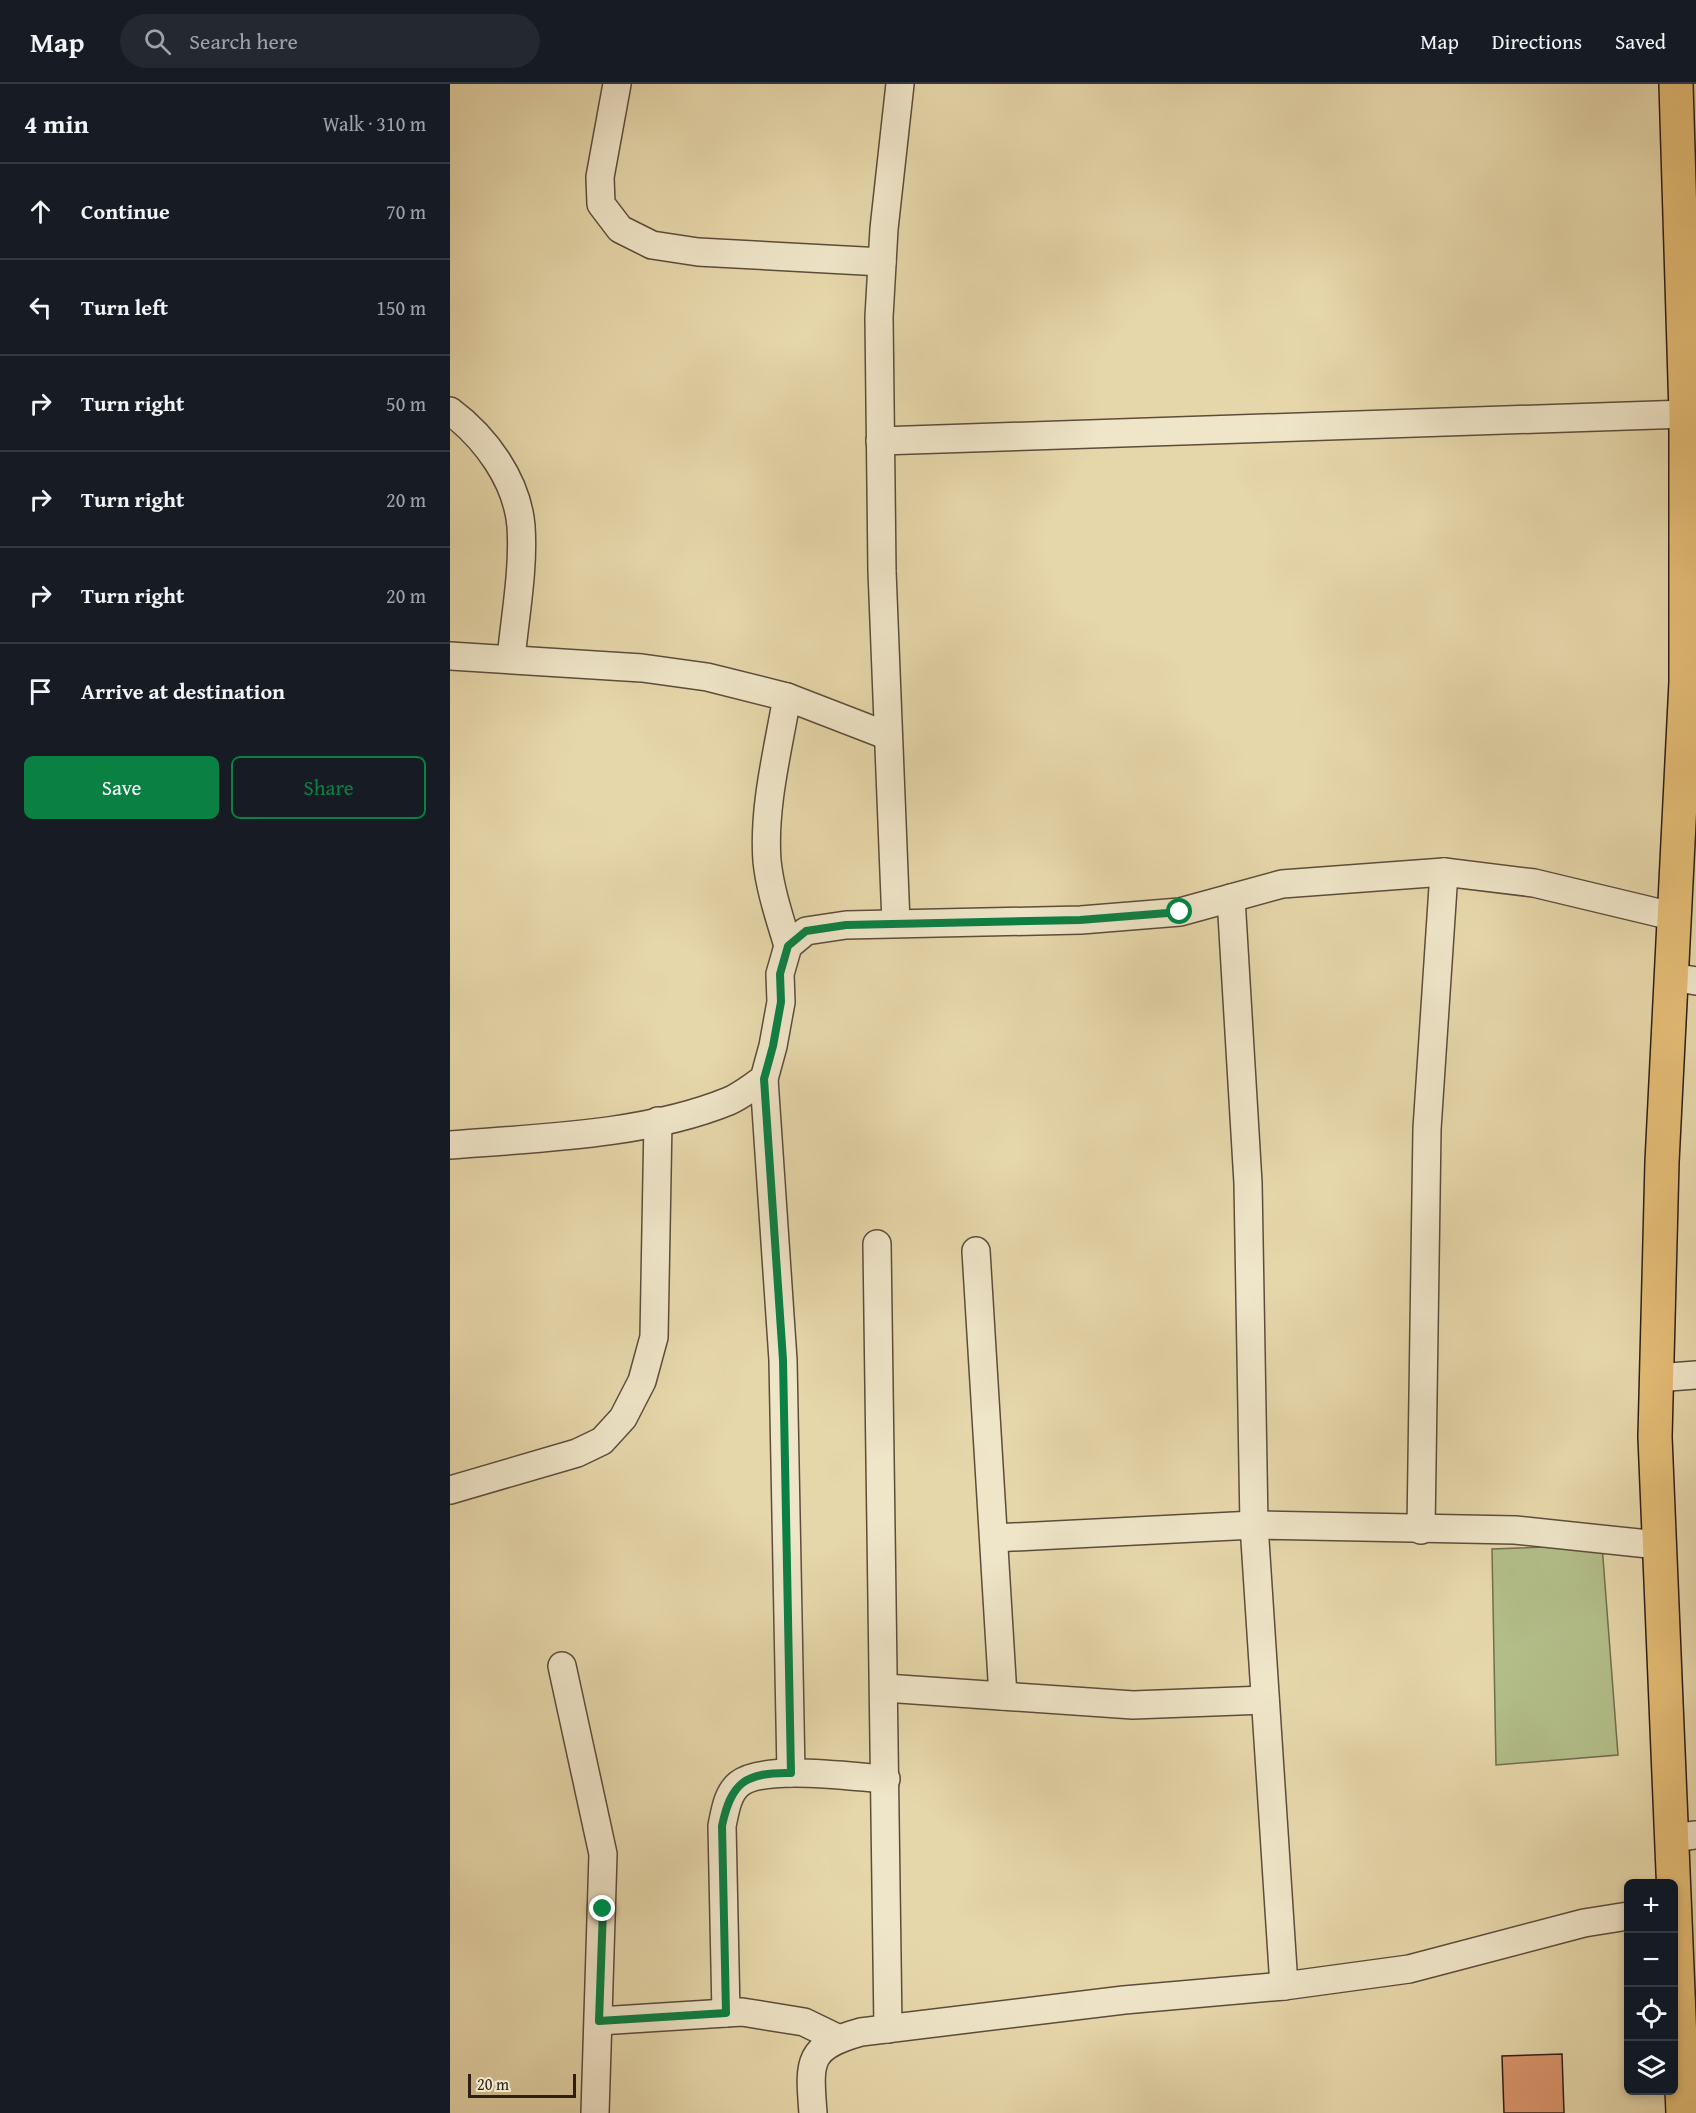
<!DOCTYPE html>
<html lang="en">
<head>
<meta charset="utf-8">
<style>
	:root { --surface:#171b24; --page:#242831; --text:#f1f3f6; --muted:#9ea1a6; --line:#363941; --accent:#0b8043 }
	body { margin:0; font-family:"Gentium Book Plus",serif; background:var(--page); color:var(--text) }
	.controls { position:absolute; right:18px; bottom:18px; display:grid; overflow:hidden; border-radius:9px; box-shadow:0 3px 9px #0003 }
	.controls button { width:54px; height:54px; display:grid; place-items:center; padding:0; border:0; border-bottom:2px solid var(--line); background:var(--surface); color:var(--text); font:30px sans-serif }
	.scale { position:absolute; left:18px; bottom:15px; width:108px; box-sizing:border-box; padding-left:6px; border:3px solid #2e1f16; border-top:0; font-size:16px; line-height:21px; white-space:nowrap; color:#2e1f16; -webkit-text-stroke:4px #efe5c8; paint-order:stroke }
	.stop { position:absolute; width:18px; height:18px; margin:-14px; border:4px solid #0b8043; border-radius:50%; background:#fff }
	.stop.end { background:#0b8043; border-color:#fff; box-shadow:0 2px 6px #0008 }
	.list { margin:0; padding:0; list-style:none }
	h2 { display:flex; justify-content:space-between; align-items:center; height:78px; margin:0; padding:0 24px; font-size:26px }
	h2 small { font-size:20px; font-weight:400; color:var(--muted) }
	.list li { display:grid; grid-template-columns:39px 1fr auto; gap:18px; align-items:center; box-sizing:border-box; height:96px; padding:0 24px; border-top:2px solid var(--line) }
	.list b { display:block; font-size:22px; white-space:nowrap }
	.list em { font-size:20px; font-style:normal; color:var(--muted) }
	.actions { display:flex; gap:12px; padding:18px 24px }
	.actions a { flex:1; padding:14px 0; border:2px solid var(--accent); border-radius:9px; text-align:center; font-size:21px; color:var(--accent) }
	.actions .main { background:var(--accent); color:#fff }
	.icon { flex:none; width:33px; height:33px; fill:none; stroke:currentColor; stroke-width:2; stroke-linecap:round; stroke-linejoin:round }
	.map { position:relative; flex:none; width:1246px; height:2029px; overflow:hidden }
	header { display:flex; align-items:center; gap:36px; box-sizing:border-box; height:84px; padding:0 30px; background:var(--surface); border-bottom:2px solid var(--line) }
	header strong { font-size:28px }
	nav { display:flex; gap:33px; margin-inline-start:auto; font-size:21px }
	.search { width:420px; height:54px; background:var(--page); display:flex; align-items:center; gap:15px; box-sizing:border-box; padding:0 21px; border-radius:33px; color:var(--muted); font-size:22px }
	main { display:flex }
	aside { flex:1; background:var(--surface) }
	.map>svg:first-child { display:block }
	.green { fill:#b3bf8a; stroke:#706f50; stroke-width:1.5 }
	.building { fill:#db956c; stroke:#2e1f16; stroke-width:1.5 }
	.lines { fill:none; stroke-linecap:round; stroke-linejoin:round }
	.street-casing { stroke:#5c4d3b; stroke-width:30 }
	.primary-casing { stroke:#2e1f16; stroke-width:36 }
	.street { stroke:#efe5c8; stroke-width:27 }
	.primary { stroke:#e3bc75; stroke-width:33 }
	.route { stroke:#0b8043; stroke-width:8 }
</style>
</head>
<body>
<header>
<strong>Map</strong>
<div class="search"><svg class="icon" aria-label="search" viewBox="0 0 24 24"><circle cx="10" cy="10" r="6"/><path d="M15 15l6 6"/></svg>Search here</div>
<nav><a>Map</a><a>Directions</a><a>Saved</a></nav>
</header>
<main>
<aside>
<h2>4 min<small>Walk · 310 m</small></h2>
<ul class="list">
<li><svg class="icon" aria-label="ahead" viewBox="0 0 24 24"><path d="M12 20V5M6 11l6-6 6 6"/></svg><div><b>Continue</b></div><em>70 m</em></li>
<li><svg class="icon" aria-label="left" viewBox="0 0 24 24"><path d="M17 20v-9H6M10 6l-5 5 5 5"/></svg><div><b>Turn left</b></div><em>150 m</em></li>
<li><svg class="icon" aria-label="right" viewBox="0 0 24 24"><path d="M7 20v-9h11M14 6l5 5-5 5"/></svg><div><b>Turn right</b></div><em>50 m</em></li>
<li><svg class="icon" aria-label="right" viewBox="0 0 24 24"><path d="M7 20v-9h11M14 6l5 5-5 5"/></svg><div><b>Turn right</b></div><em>20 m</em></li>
<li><svg class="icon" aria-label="right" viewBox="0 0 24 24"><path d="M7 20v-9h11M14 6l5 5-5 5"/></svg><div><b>Turn right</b></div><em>20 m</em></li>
<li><svg class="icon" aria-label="arrive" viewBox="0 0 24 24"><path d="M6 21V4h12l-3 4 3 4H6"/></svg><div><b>Arrive at destination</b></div></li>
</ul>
<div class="actions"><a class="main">Save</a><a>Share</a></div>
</aside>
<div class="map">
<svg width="1246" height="2029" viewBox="0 0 1246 2029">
	<rect width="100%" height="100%" fill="#e6d7aa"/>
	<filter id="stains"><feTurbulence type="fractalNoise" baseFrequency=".00333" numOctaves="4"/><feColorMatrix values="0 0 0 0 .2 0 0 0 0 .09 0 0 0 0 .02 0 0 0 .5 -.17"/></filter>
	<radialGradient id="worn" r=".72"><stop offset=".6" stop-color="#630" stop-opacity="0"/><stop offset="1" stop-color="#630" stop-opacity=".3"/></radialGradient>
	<polygon class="green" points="1152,1461 1168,1671 1046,1681 1042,1465"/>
	<polygon class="building" points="1112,1970 1114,2029 1054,2029 1052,1972"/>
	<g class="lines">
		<g class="street-casing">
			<g id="street">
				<polyline points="167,0 150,93 151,120 170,145 202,161 248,168 432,178"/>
				<path d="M0 327C35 353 67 396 71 442 74 485 65 532 61 575"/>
				<polyline points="430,357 1236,330"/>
				<polyline points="0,572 192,584 257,593 337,613 438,652"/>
				<path d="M337 613C328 666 313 723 317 777 320 806 330 835 338 862"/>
				<polyline points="446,839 432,487 429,233 434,145 450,0"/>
				<polyline points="1222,893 1246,897"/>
				<polyline points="314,995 333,1276 341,1689"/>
				<path d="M0 1061C89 1054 196 1051 279 1017 291 1012 303 1002 314 995L323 962 331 918 330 890 338 862 356 847 396 841 631 836 730 828 832 800 994 788 1084 799 1226 833"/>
				<polyline points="427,1160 438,1945"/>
				<polyline points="526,1167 553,1612"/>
				<polyline points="1206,1294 1246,1291"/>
				<polyline points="0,1406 127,1369 152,1357 173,1334 192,1297 204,1253 208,1037"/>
				<polyline points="971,1446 977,1045 994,788"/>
				<polyline points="544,1454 804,1441 798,1099 781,814"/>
				<polyline points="112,1582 153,1770 145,2029"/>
				<polyline points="435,1604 683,1621 815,1616"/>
				<polyline points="1222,1754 1246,1751"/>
				<polyline points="834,1902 804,1441 1065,1446 1208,1461"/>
				<path d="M276 1929 272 1742C275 1728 277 1710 289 1700 313 1680 403 1693 436 1695"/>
				<polyline points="149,1937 292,1928 354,1938 387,1954"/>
				<path d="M363 2029C359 1977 357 1963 411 1948L674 1916 834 1902 959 1885 1134 1839 1178 1832"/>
			</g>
		</g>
		<g class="primary-casing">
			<polyline id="primary" points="1226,0 1236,330 1236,598 1212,1078 1205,1353 1233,2029"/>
		</g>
		<use href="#street" class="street"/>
		<use href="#primary" class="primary"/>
	</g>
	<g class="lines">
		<path class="route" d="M153 1825 149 1937 276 1929 272 1742C281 1698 296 1688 341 1689L333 1276 314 995 323 962 331 918 330 890 338 862 356 847 396 841 630 836 730 828"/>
	</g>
	<rect width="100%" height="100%" filter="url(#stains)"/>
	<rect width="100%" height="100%" fill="url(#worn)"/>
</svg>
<div class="controls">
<button>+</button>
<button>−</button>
<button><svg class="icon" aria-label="locate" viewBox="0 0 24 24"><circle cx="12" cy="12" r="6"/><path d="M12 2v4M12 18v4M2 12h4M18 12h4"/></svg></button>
<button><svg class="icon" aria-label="layers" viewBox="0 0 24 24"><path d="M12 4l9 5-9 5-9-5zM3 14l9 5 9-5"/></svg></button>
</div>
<div class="scale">20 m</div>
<div class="stop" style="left:730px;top:828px"></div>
<div class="stop end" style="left:153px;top:1825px"></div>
</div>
</main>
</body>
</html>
